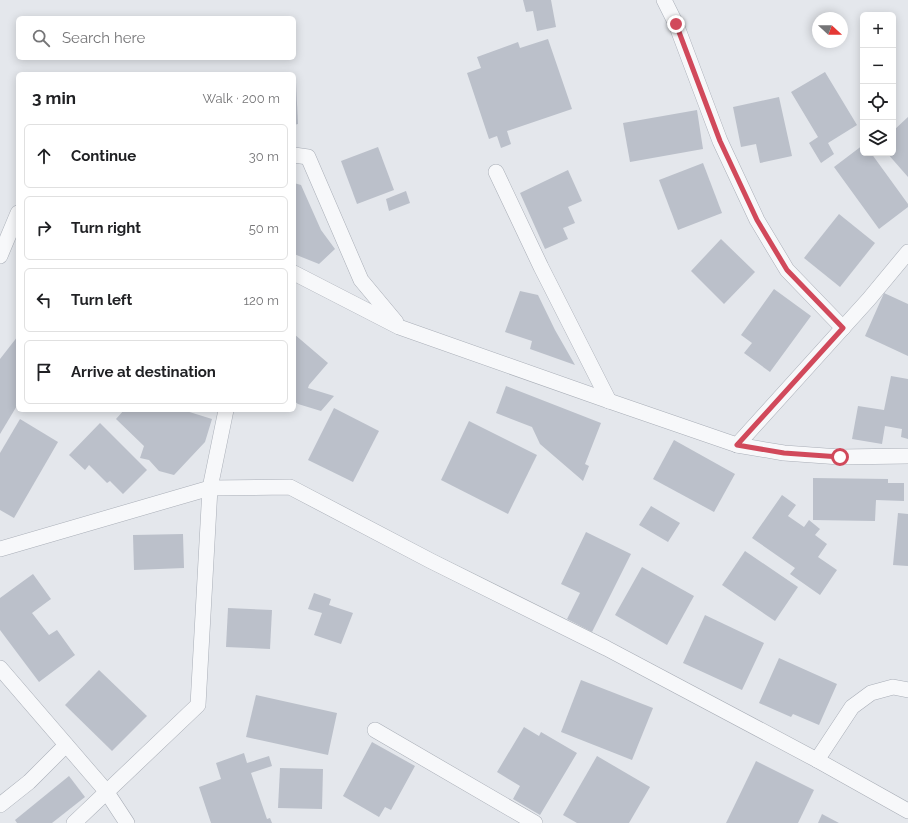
<!DOCTYPE html>
<html lang="en">
<head>
<meta charset="utf-8">
<style>
	:root { --surface:#fff; --page:#f2f2f2; --text:#202124; --muted:#757577; --line:#e0e0e0 }
	body { margin:0; font-family:Raleway,sans-serif; background:var(--page); color:var(--text) }
	.controls { position:absolute; right:12px; top:12px; display:grid; overflow:hidden; border-radius:6px; box-shadow:0 2px 10px #0003 }
	.controls button { width:36px; height:36px; display:grid; place-items:center; padding:0; border:0; border-bottom:1px solid var(--line); background:var(--surface); color:var(--text); font:20px sans-serif }
	.compass { position:absolute; left:812px; top:12px; width:36px; height:36px; border-radius:50%; background:var(--surface); box-shadow:0 2px 10px #0003; rotate:111deg }
	.stop { position:absolute; width:12px; height:12px; margin:-9px; border:3px solid #d1495b; border-radius:50%; background:#fff }
	.stop.end { background:#d1495b; border-color:#fff; box-shadow:0 1px 4px #0008 }
	.list { margin:0; padding:0; list-style:none }
	h2 { display:flex; justify-content:space-between; align-items:center; height:52px; margin:0; padding:0 16px; font-size:17px }
	h2 small { font-size:13px; font-weight:400; color:var(--muted) }
	.list li { display:grid; grid-template-columns:26px 1fr auto; gap:12px; align-items:center; box-sizing:border-box; height:64px; margin:0 8px 8px; padding:0 8px; border:1px solid var(--line); border-radius:6px }
	.list b { display:block; font-size:15px; white-space:nowrap }
	.list em { font-size:13px; font-style:normal; color:var(--muted) }
	.icon { flex:none; width:22px; height:22px; fill:none; stroke:currentColor; stroke-width:2; stroke-linecap:round; stroke-linejoin:round }
	.map { position:relative; flex:none; width:908px; height:823px; overflow:hidden }
	.search { position:absolute; background:var(--surface); box-shadow:0 2px 10px #0003; left:16px; top:16px; width:280px; height:44px; display:flex; align-items:center; gap:10px; box-sizing:border-box; padding:0 14px; border-radius:6px; color:var(--muted); font-size:15px }
	.panel { position:absolute; background:var(--surface); box-shadow:0 2px 10px #0003; left:16px; top:72px; width:280px; height:340px; border-radius:6px }
	.map>svg:first-child { display:block }
	.building { fill:#bbc0ca }
	.lines { fill:none; stroke-linecap:round; stroke-linejoin:round }
	.minor-casing { stroke:#a9aeb7; stroke-width:16 }
	.minor { stroke:#f7f8fa; stroke-width:15 }
	.route { stroke:#d1495b; stroke-width:5 }
</style>
</head>
<body>
<div class="map">
<svg width="908" height="823" viewBox="0 0 908 823">
	<rect width="100%" height="100%" fill="#e4e7ec"/>
	<g class="building">
		<polygon points="523,0 551,0 556,27 537,31 533,11 526,12"/>
		<polygon points="548,39 572,109 507,131 511,144 501,148 497,136 489,139 467,73 481,68 477,57 518,42 520,48"/>
		<polygon points="825,72 857,125 828,143 834,154 821,163 809,143 818,137 791,92"/>
		<polygon points="294,83 296,83 298,124 294,125"/>
		<polygon points="779,97 792,156 760,163 756,144 741,147 733,107"/>
		<polygon points="697,110 703,149 630,162 623,123"/>
		<polygon points="908,117 908,177 887,153 893,153 893,131"/>
		<polygon points="863,145 863,153 871,153 908,204 908,207 879,229 834,167"/>
		<polygon points="378,147 394,190 357,204 341,161"/>
		<polygon points="703,163 722,213 678,230 659,180"/>
		<polygon points="568,170 582,201 568,207 575,223 563,228 568,239 545,249 520,193"/>
		<polygon points="294,183 301,185 321,230 335,249 319,264 294,254"/>
		<polygon points="406,191 410,203 389,211 386,199"/>
		<polygon points="839,214 875,243 840,287 804,258"/>
		<polygon points="721,239 755,272 724,304 691,271"/>
		<polygon points="774,289 811,316 770,372 744,353 752,343 741,335"/>
		<polygon points="520,291 538,295 555,330 575,365 530,349 532,341 505,332"/>
		<polygon points="884,293 908,304 908,356 865,336"/>
		<polygon points="294,334 328,363 309,385 308,388 334,396 321,411 298,404 294,401"/>
		<polygon points="18,336 18,404 0,434 0,359"/>
		<polygon points="891,376 908,379 908,439 901,437 902,429 885,426 882,444 852,439 858,406 884,410"/>
		<polygon points="506,386 601,423 585,464 589,466 583,481 540,444 532,427 496,413"/>
		<polygon points="334,408 379,431 353,482 308,460"/>
		<polygon points="124,410 183,410 212,419 205,442 174,475 159,471 149,460 140,458 144,446 116,419"/>
		<polygon points="20,419 58,442 14,518 0,510 0,453"/>
		<polygon points="469,421 537,455 508,514 441,480"/>
		<polygon points="100,423 147,470 123,494 110,481 107,483 89,465 85,470 69,455"/>
		<polygon points="674,440 735,474 714,512 653,479"/>
		<polygon points="813,478 888,479 888,483 904,483 904,501 876,500 875,521 813,520"/>
		<polygon points="782,495 796,505 788,516 804,527 809,520 820,529 815,535 827,544 818,557 837,570 820,595 790,574 795,568 752,538"/>
		<polygon points="651,506 680,523 668,542 639,525"/>
		<polygon points="898,513 908,514 908,566 893,565"/>
		<polygon points="586,532 631,554 592,632 567,619 580,593 561,584"/>
		<polygon points="183,534 184,568 134,570 133,535"/>
		<polygon points="745,551 798,587 775,621 722,585"/>
		<polygon points="642,567 694,596 667,645 615,615"/>
		<polygon points="33,574 51,599 32,613 49,635 57,630 75,655 39,682 0,630 0,598"/>
		<polygon points="314,593 331,599 329,605 353,613 341,644 314,635 322,613 308,609"/>
		<polygon points="228,608 272,610 270,649 226,647"/>
		<polygon points="705,615 764,643 742,690 683,663"/>
		<polygon points="779,658 837,684 819,725 793,714 791,717 759,703"/>
		<polygon points="99,670 147,716 112,751 65,705"/>
		<polygon points="581,680 653,708 632,760 561,732"/>
		<polygon points="256,695 337,713 328,755 246,737"/>
		<polygon points="524,727 539,736 541,732 577,753 540,815 513,799 520,786 497,772"/>
		<polygon points="372,742 415,766 391,810 385,807 379,817 343,796"/>
		<polygon points="244,753 247,763 269,756 272,766 251,773 267,819 270,818 272,823 211,823 199,787 221,779 216,763"/>
		<polygon points="597,756 650,787 629,823 577,823 563,815"/>
		<polygon points="756,761 814,790 798,823 726,823"/>
		<polygon points="280,768 323,769 322,809 278,808"/>
		<polygon points="69,776 85,797 52,823 17,823 15,820"/>
		<polygon points="822,814 839,823 818,823"/>
	</g>
	<g class="lines">
		<g class="minor-casing">
			<g id="minor">
				<polyline points="664,0 676,24 720,141 757,220 787,270 843,328"/>
				<polyline points="294,155 308,157 361,280 396,322"/>
				<polyline points="496,172 541,267 609,401"/>
				<polyline points="0,256 18,213"/>
				<polyline points="294,273 399,327 609,401 737,445 869,299 908,252"/>
				<polyline points="737,445 784,453 840,457 908,456"/>
				<polyline points="0,549 210,488 290,487 431,561 606,648 817,760 908,811"/>
				<polyline points="0,668 106,791 127,823"/>
				<polyline points="375,730 535,823"/>
				<polyline points="817,760 852,707 871,693 893,687 908,690"/>
				<polyline points="0,805 29,782 66,745"/>
				<polyline points="74,823 198,705 210,488 226,410"/>
			</g>
		</g>
		<use href="#minor" class="minor"/>
	</g>
	<g class="lines">
		<polyline class="route" points="676,24 720,141 757,220 787,270 843,328 737,445 784,453 840,457"/>
	</g>
</svg>
<div class="controls">
<button>+</button>
<button>−</button>
<button><svg class="icon" aria-label="locate" viewBox="0 0 24 24"><circle cx="12" cy="12" r="6"/><path d="M12 2v4M12 18v4M2 12h4M18 12h4"/></svg></button>
<button><svg class="icon" aria-label="layers" viewBox="0 0 24 24"><path d="M12 4l9 5-9 5-9-5zM3 14l9 5 9-5"/></svg></button>
</div>
<svg class="compass" viewBox="-18 -18 36 36"><path d="M0-13l5 13h-10z" fill="#e53935"/><path d="M0 13l5-13h-10z" fill="#757577"/></svg>
<div class="stop" style="left:840px;top:457px"></div>
<div class="stop end" style="left:676px;top:24px"></div>
<div class="search"><svg class="icon" aria-label="search" viewBox="0 0 24 24"><circle cx="10" cy="10" r="6"/><path d="M15 15l6 6"/></svg>Search here</div>
<section class="panel">
<h2>3 min<small>Walk · 200 m</small></h2>
<ul class="list">
<li><svg class="icon" aria-label="ahead" viewBox="0 0 24 24"><path d="M12 20V5M6 11l6-6 6 6"/></svg><div><b>Continue</b></div><em>30 m</em></li>
<li><svg class="icon" aria-label="right" viewBox="0 0 24 24"><path d="M7 20v-9h11M14 6l5 5-5 5"/></svg><div><b>Turn right</b></div><em>50 m</em></li>
<li><svg class="icon" aria-label="left" viewBox="0 0 24 24"><path d="M17 20v-9H6M10 6l-5 5 5 5"/></svg><div><b>Turn left</b></div><em>120 m</em></li>
<li><svg class="icon" aria-label="arrive" viewBox="0 0 24 24"><path d="M6 21V4h12l-3 4 3 4H6"/></svg><div><b>Arrive at destination</b></div></li>
</ul>
</section>
</div>
</body>
</html>
